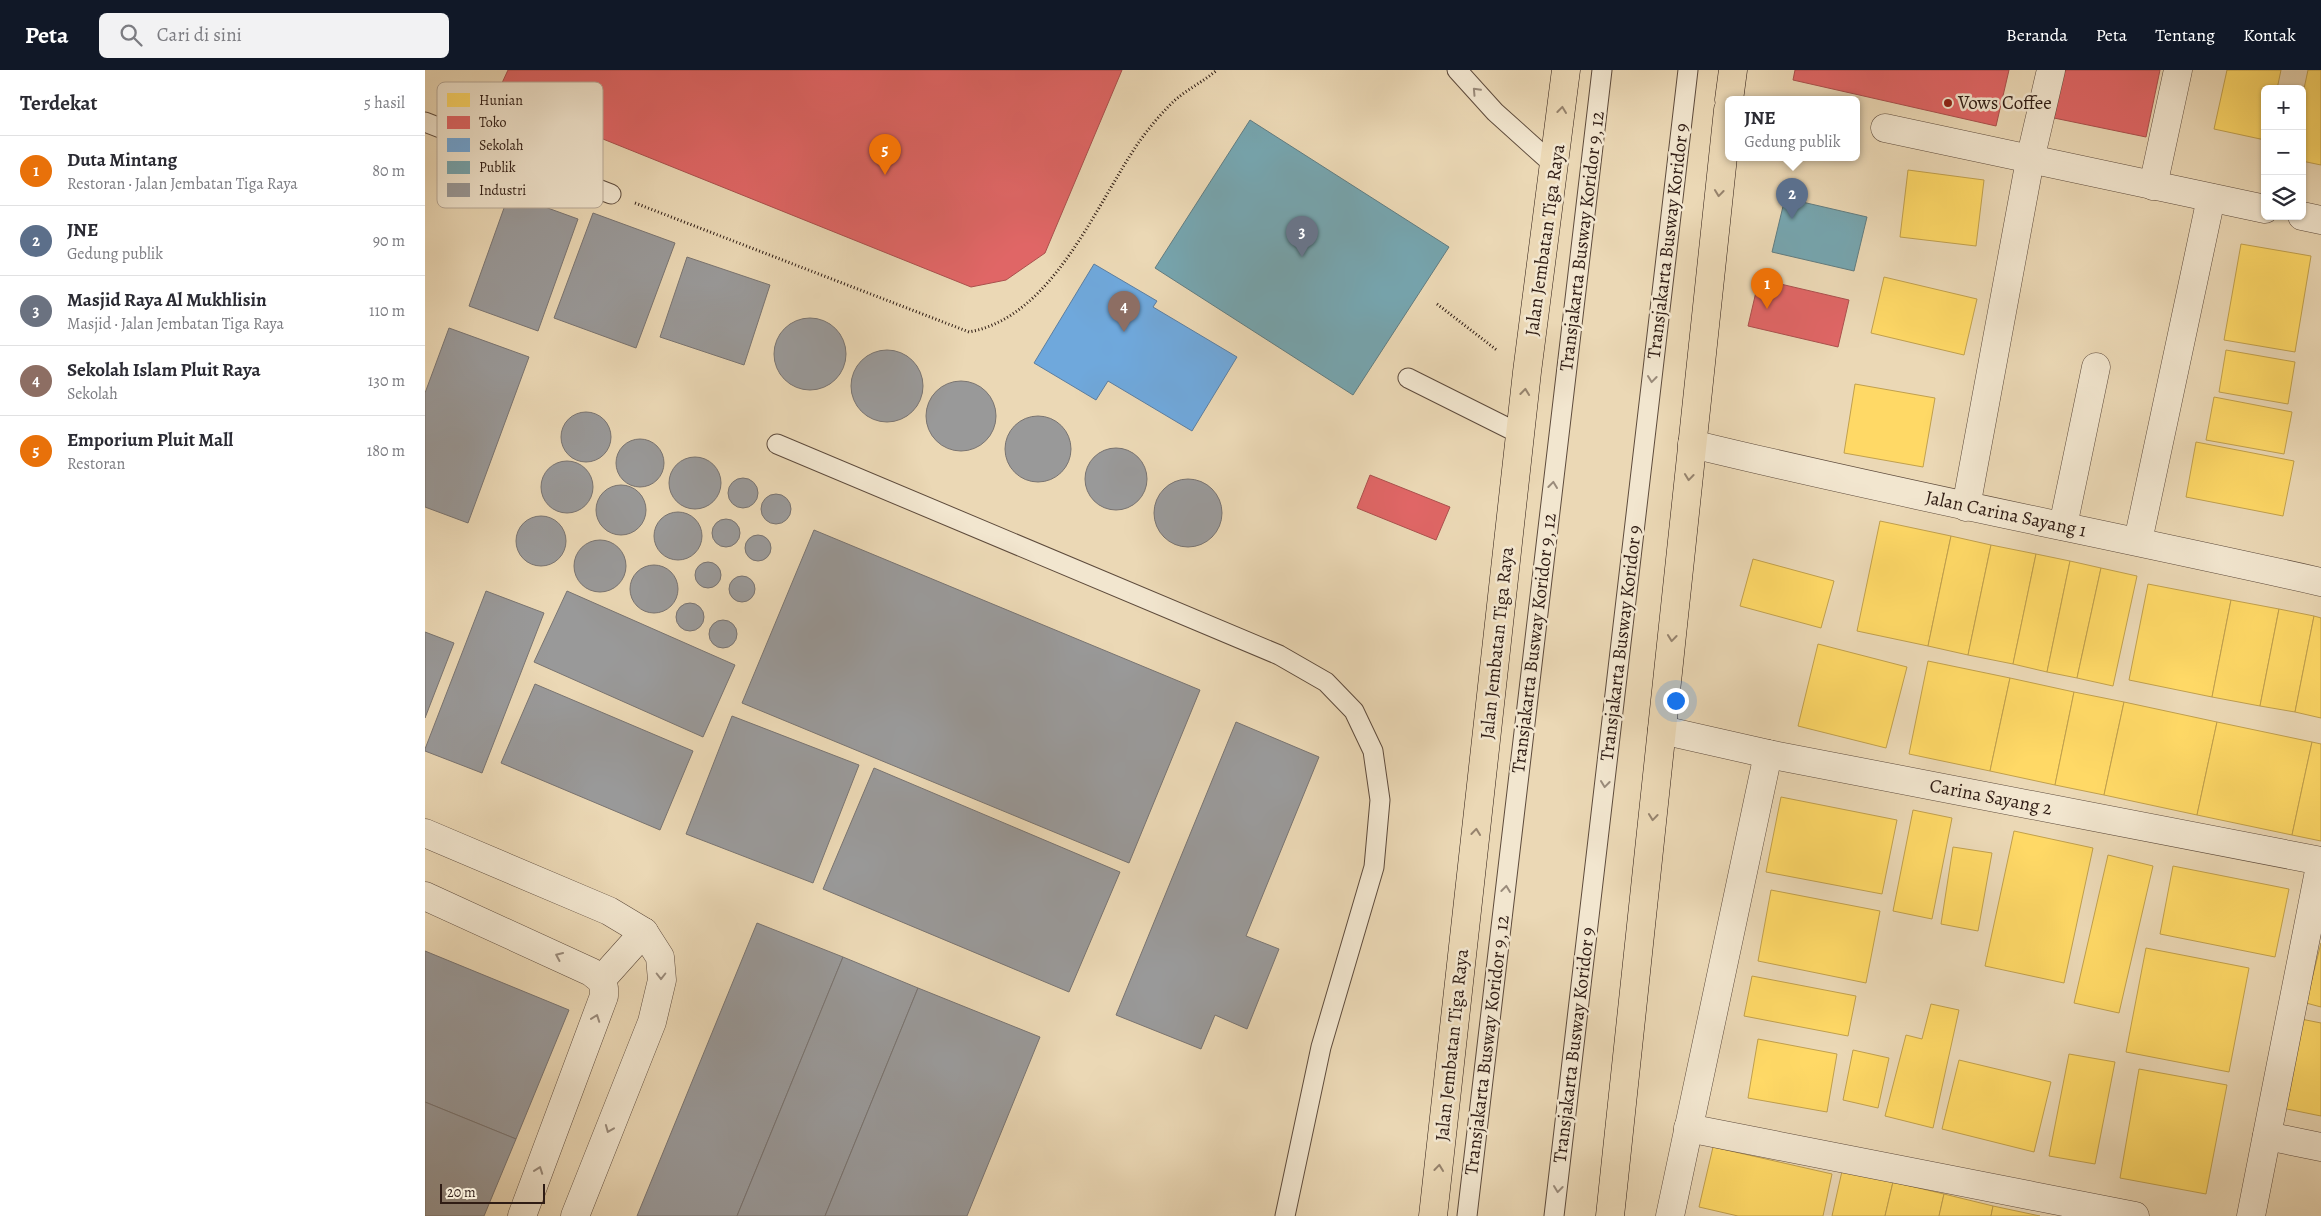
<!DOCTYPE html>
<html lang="id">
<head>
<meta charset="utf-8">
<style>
	:root { --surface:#fff; --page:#f2f2f3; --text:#2b2b33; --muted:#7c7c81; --line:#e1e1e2; --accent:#111827 }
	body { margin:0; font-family:Alegreya,serif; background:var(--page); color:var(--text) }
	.controls { position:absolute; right:15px; top:15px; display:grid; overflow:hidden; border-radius:8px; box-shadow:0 1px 4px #0004 }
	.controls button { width:45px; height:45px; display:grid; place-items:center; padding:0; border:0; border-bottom:1px solid var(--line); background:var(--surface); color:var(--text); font:25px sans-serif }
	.scale { position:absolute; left:15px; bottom:12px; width:105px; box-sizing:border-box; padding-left:5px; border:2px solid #2f1c14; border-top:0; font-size:14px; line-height:18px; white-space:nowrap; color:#2f1c14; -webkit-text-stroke:4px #f2e6cf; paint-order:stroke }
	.you { position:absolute; left:1250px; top:630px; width:18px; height:18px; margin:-12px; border:4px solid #fff; border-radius:50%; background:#1a73e8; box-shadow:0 0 0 8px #1a73e833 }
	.badge { display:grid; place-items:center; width:32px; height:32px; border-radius:50%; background:var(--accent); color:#fff; font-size:16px; font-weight:700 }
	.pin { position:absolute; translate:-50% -41px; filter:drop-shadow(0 1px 2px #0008) }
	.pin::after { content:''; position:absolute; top:26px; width:18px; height:15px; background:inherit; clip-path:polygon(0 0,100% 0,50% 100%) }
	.popup { position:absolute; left:1300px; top:26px; width:135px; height:65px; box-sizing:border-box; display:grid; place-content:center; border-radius:8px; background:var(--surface); filter:drop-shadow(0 1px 4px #0005); font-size:16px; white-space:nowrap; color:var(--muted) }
	.popup b { font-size:19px; color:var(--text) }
	.popup::after { content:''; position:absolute; left:50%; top:100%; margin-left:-10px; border:10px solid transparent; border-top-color:var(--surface) }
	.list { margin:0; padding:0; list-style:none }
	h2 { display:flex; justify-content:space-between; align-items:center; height:65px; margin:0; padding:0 20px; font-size:21px }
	h2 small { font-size:16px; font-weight:400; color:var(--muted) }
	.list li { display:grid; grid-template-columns:32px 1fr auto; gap:15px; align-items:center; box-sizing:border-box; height:70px; padding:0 20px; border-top:1px solid var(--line) }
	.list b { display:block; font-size:19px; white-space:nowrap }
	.list p { margin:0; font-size:16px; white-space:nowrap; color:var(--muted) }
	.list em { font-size:16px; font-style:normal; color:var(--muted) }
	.icon { flex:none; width:28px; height:28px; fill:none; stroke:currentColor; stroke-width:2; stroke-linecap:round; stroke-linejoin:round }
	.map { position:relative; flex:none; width:1896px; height:1146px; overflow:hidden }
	header { display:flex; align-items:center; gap:30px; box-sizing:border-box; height:70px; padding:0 25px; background:var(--accent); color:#fff }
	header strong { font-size:24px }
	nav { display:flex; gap:28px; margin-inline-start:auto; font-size:18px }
	.search { width:350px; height:45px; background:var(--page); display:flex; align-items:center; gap:12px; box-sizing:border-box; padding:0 18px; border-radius:8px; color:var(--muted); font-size:19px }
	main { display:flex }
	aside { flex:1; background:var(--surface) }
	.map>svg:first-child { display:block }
	.homes { fill:#ffd966; stroke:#c1a04d }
	.shops { fill:#e06666; stroke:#ab504d }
	.schools { fill:#6fa8dc; stroke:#5c7ea0 }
	.public { fill:#76a5af; stroke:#617c80 }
	.industry { fill:#999; stroke:#797471 }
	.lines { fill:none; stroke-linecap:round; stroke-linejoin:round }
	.service-casing { stroke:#5e4b3c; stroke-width:21 }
	.minor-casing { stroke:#5e4b3c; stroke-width:29 }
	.trunk-casing { stroke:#2f1c14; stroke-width:29 }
	.path { stroke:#2f1c14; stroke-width:3; stroke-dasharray:1 2.5; stroke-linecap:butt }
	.service { stroke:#f2e6cf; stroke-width:19 }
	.minor { stroke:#f2e6cf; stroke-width:28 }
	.trunk { stroke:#ebd8b5; stroke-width:28 }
	.oneway { stroke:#9a8b7b }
	.oneway2 { stroke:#96836d }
	.poi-dot { fill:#8f2418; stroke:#f2e6cf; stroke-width:2 }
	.labels { text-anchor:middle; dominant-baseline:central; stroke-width:5; stroke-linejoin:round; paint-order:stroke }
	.poi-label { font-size:19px; fill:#2f1c14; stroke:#f2e6cf; text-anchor:start }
	.street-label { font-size:19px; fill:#2f1c14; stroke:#f2e6cf }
	.key { fill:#f2e6cf; stroke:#b8a997; stroke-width:1 }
	.key-label { font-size:14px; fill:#2f1c14 }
</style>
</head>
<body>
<header>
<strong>Peta</strong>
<div class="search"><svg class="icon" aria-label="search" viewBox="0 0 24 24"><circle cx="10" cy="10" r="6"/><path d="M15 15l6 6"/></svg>Cari di sini</div>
<nav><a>Beranda</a><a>Peta</a><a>Tentang</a><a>Kontak</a></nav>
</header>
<main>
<aside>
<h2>Terdekat<small>5 hasil</small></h2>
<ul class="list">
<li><span class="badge" style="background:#e8710a">1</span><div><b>Duta Mintang</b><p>Restoran · Jalan Jembatan Tiga Raya</p></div><em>80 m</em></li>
<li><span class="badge" style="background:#5c6f8a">2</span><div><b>JNE</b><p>Gedung publik</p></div><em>90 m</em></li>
<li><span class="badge" style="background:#6b7280">3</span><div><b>Masjid Raya Al Mukhlisin</b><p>Masjid · Jalan Jembatan Tiga Raya</p></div><em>110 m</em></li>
<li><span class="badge" style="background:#8d6e63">4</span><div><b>Sekolah Islam Pluit Raya</b><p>Sekolah</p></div><em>130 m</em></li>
<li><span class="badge" style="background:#e8710a">5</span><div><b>Emporium Pluit Mall</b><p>Restoran</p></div><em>180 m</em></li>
</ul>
</aside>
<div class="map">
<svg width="1896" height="1146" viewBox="0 0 1896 1146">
	<rect width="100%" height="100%" fill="#ebd8b5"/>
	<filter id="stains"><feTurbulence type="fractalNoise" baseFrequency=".004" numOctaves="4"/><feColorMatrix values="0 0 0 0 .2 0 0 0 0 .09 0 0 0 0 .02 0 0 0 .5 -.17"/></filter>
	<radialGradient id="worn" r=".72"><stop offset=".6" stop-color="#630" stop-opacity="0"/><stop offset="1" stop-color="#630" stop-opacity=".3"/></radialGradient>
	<g class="homes">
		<polygon points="1802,0 1856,0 1852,19 1840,19 1840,70 1789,59"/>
		<polygon points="1883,0 1896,0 1896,95 1877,91 1877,28"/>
		<polygon points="1483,100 1559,110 1551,176 1475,167"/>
		<polygon points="1816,174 1886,186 1870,282 1799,270"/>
		<polygon points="1459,207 1552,229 1539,285 1446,263"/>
		<polygon points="1801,280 1870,292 1863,334 1794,322"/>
		<polygon points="1430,314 1510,328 1498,397 1419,383"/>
		<polygon points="1789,327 1867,342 1859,384 1781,370"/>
		<polygon points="1771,372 1869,391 1858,446 1761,427"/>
		<polygon points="1455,451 1526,466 1503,576 1432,561"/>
		<polygon points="1526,466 1566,475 1543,585 1503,576"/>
		<polygon points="1566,475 1611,484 1588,594 1543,585"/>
		<polygon points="1611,484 1645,491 1622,602 1588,594"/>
		<polygon points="1328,489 1409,511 1396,558 1315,536"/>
		<polygon points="1645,491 1676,498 1652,608 1622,602"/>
		<polygon points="1676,498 1712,506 1688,616 1652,608"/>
		<polygon points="1723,514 1806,530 1787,627 1704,610"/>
		<polygon points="1806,530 1854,539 1835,636 1787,627"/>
		<polygon points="1854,539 1889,546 1870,642 1835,636"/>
		<polygon points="1889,546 1896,548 1896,648 1870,642"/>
		<polygon points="1393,574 1482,597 1461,678 1373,656"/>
		<polygon points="1503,591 1585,608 1565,701 1484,684"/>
		<polygon points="1585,608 1649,622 1630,715 1565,701"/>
		<polygon points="1649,622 1699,632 1679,725 1630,715"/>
		<polygon points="1699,632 1792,652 1772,745 1679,725"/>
		<polygon points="1792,652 1887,672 1867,765 1772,745"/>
		<polygon points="1887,672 1896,674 1896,771 1867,765"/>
		<polygon points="1356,727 1472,750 1457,824 1341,802"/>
		<polygon points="1488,740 1527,748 1507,849 1468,841"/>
		<polygon points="1589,761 1668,778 1639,913 1560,896"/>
		<polygon points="1528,777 1567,783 1553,861 1516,854"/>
		<polygon points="1683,785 1728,796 1694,943 1649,933"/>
		<polygon points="1748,796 1864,819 1850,887 1735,864"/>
		<polygon points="1346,820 1455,841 1441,913 1333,891"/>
		<polygon points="1896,873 1896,937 1881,933"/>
		<polygon points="1721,878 1824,898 1804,1002 1701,982"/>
		<polygon points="1327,906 1431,926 1423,966 1319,946"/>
		<polygon points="1506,934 1534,940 1508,1058 1460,1046 1481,965 1497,969"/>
		<polygon points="1871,948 1896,953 1896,1046 1852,1037"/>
		<polygon points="1333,969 1412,984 1402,1042 1323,1028"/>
		<polygon points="1428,980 1464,988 1453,1038 1418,1030"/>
		<polygon points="1644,984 1690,992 1670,1094 1624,1086"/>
		<polygon points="1534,990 1626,1012 1609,1082 1517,1059"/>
		<polygon points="1714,999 1802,1015 1781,1124 1695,1108"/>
		<polygon points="1288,1077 1407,1104 1398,1146 1313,1146 1274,1137"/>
		<polygon points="1417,1101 1468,1112 1460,1146 1407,1146"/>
		<polygon points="1468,1112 1519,1124 1514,1146 1460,1146"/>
		<polygon points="1519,1124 1568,1136 1566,1146 1514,1146"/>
		<polygon points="1568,1136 1615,1146 1566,1146"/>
	</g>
	<g class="shops">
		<polygon points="83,0 697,0 620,183 581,210 546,217 71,26"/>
		<polygon points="1370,0 1584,0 1571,56 1368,10"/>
		<polygon points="1639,0 1735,0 1721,67 1629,48"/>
		<polygon points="1334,209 1424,230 1413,277 1323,256"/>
		<polygon points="945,405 1025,437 1011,470 932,438"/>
	</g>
	<polygon class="schools" points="669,194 732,231 728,237 812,287 767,361 683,311 671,330 609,293"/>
	<g class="public">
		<polygon points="825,50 1024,177 928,325 730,198"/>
		<polygon points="1360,128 1442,147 1429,201 1347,182"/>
	</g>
	<g class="industry">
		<polygon points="84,124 153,149 113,261 44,236"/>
		<polygon points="168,143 250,173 211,278 129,248"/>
		<polygon points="262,187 345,215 319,295 235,267"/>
		<circle cx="385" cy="284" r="36"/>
		<polygon points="24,258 104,287 43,453 0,437 0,323"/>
		<circle cx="462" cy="316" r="36"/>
		<circle cx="536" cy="346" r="35"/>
		<circle cx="161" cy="367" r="25"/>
		<circle cx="613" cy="379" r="33"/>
		<circle cx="215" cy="393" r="24"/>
		<circle cx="691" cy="409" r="31"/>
		<circle cx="270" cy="413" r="26"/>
		<circle cx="142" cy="417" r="26"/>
		<circle cx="318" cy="423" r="15"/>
		<circle cx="763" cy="443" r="34"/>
		<circle cx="196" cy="440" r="25"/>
		<circle cx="351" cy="439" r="15"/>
		<circle cx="253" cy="466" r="24"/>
		<circle cx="116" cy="471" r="25"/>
		<circle cx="301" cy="463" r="14"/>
		<polygon points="389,460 775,620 704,793 317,633"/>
		<circle cx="333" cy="478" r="13"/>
		<circle cx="175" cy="496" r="26"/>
		<circle cx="283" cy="505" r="13"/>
		<circle cx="229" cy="519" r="24"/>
		<circle cx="317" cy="519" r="13"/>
		<polygon points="61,521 119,543 57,703 0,681 0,679"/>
		<polygon points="142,521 310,595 278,667 109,592"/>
		<circle cx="265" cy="547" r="14"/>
		<circle cx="298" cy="564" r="14"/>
		<polygon points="0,562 29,573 0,648"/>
		<polygon points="110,614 268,681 235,760 76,693"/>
		<polygon points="307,646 434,695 388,813 261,764"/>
		<polygon points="811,652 894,687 821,866 854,879 822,959 790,945 776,979 691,945"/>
		<polygon points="449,698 695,802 644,922 398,819"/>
		<polygon points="332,853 418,887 312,1146 212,1146"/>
		<polygon points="0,881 144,940 91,1069 0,1032"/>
		<polygon points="418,887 493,918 400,1146 312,1146"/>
		<polygon points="493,918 615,967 542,1146 400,1146"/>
		<polygon points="0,1032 91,1069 59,1146 0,1146"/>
	</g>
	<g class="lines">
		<g class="service-casing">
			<g id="service">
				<polyline points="1032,0 1070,42 1130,96"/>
				<polyline points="0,52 186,124"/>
				<polyline points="983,308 1095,364"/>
				<polyline points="352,374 854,585 901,612 929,641 948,681 955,730 949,797 896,977 860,1146"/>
				<polyline points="1042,1146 1177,0"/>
				<polyline points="1129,1146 1263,0"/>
			</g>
		</g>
		<g class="minor-casing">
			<g id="minor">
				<polyline points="1460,58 1840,139"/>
				<polyline points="1728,116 1753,0"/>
				<polyline points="1877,146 1896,150"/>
				<path d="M1267 374C1476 425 1687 465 1896 512"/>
				<polyline points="1541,437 1605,90 1626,0"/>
				<polyline points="1638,456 1671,297"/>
				<polyline points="1713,471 1786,128"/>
				<polyline points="1237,660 1343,684 1896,791"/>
				<polyline points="0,763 184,841 219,862 235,887 237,910 227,952 150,1146"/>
				<polyline points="0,826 166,902 176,910 179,918 179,926 97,1146"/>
				<polyline points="176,910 219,862"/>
				<polyline points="1263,1058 1710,1146"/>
				<polyline points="1842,1066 1896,1077"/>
				<polyline points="1245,1146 1343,684"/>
				<polyline points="1826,1146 1896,791"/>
			</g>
		</g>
		<g class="trunk-casing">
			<g id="trunk">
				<polyline points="1304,30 1308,0"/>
				<polyline points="1008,1146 1102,302 1141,0"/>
				<polyline points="1185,1146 1303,40"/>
			</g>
		</g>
		<g class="path">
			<path d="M210 133 544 262C628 247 670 136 714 72 723 59 742 36 755 26 767 17 780 10 792 0"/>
			<polyline points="1012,234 1073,281"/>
		</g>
		<use href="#service" class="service"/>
		<use href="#minor" class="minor"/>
		<use href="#trunk" class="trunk"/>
	</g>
	<defs><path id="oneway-chevron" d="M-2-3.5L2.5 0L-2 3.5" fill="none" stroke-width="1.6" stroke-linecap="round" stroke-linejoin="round" transform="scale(1.25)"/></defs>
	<g class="oneway">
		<use href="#oneway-chevron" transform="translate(1051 21) rotate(-133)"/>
		<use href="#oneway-chevron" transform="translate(1227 309) rotate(97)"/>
		<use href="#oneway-chevron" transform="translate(1128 415) rotate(-83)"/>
		<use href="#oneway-chevron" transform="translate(1180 714) rotate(97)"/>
		<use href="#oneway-chevron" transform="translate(1081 819) rotate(-83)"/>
		<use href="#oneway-chevron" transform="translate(134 886) rotate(-156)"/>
		<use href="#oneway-chevron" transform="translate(236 906) rotate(90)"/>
		<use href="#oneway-chevron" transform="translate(171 948) rotate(-70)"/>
		<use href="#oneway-chevron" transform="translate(184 1059) rotate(112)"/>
		<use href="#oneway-chevron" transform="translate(114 1100) rotate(-70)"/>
		<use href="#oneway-chevron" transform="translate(1133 1119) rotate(97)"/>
	</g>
	<g class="oneway2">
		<use href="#oneway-chevron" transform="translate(1137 40) rotate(-83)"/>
		<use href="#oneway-chevron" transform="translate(1294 123) rotate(96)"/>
		<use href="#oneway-chevron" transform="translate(1100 322) rotate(-84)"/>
		<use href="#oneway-chevron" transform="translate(1264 407) rotate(96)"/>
		<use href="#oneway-chevron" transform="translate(1247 568) rotate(96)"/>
		<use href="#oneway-chevron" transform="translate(1228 747) rotate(96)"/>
		<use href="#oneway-chevron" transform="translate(1051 762) rotate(-84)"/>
		<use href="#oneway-chevron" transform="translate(1014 1098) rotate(-84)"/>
	</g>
	<circle class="poi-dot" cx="1523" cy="33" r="5"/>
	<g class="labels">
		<g class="poi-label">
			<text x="1533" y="33">Vows Coffee</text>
		</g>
		<g class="street-label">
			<text transform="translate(1120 170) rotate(-82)">Jalan Jembatan Tiga Raya</text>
			<text transform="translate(1157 171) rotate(-83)">Transjakarta Busway Koridor 9, 12</text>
			<text transform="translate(1243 171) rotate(-83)">Transjakarta Busway Koridor 9</text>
			<text transform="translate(1581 444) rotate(12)">Jalan Carina Sayang 1</text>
			<text transform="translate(1072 573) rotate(-84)">Jalan Jembatan Tiga Raya</text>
			<text transform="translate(1109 573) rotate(-83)">Transjakarta Busway Koridor 9, 12</text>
			<text transform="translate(1196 573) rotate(-83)">Transjakarta Busway Koridor 9</text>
			<text transform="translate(1566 727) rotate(11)">Carina Sayang 2</text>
			<text transform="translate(1027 975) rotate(-84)">Jalan Jembatan Tiga Raya</text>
			<text transform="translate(1062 975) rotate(-83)">Transjakarta Busway Koridor 9, 12</text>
			<text transform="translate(1149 975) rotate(-83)">Transjakarta Busway Koridor 9</text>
		</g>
	</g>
	<rect x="12" y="12" width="166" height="126" rx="8" class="key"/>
	<rect x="22" y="23" width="23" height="14" fill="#ffd966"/>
	<rect x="22" y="46" width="23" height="13" fill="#e06666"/>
	<rect x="22" y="68" width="23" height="14" fill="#6fa8dc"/>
	<rect x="22" y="91" width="23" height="13" fill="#76a5af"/>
	<rect x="22" y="113" width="23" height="14" fill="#999"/>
	<g class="key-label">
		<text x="54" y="35">Hunian</text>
		<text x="54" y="57">Toko</text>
		<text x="54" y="80">Sekolah</text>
		<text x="54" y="102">Publik</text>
		<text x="54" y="125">Industri</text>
	</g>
	<rect width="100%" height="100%" filter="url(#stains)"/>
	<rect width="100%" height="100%" fill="url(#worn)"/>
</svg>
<div class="controls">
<button>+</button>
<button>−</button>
<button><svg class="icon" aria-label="layers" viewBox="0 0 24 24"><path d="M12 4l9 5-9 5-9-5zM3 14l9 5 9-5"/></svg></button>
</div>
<div class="scale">20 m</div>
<div class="you"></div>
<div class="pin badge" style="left:1342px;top:239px;background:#e8710a">1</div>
<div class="pin badge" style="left:1367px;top:149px;background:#5c6f8a">2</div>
<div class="popup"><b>JNE</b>Gedung publik</div>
<div class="pin badge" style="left:877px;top:187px;background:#6b7280">3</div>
<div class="pin badge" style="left:699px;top:262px;background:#8d6e63">4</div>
<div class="pin badge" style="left:460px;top:105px;background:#e8710a">5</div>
</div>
</main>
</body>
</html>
